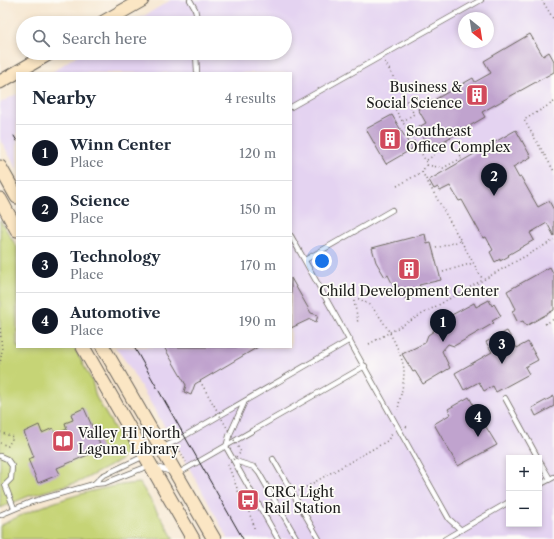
<!DOCTYPE html>
<html lang="en">
<head>
<meta charset="utf-8">
<style>
	:root { --surface:#fff; --page:#f2f2f3; --text:#1f2937; --muted:#747a83; --line:#e0e1e3; --accent:#111827 }
	body { margin:0; font-family:"Libre Caslon Text",serif; background:var(--page); color:var(--text) }
	.controls { position:absolute; right:12px; bottom:12px; display:grid; overflow:hidden; border-radius:0px; box-shadow:0 2px 6px #0003 }
	.controls button { width:36px; height:36px; display:grid; place-items:center; padding:0; border:0; border-bottom:1px solid var(--line); background:var(--surface); color:var(--text); font:20px sans-serif }
	.compass { position:absolute; left:458px; top:12px; width:36px; height:36px; border-radius:50%; background:var(--surface); box-shadow:0 2px 6px #0003; rotate:150deg }
	.you { position:absolute; left:322px; top:261px; width:14px; height:14px; margin:-10px; border:3px solid #fff; border-radius:50%; background:#1a73e8; box-shadow:0 0 0 6px #1a73e833 }
	.badge { display:grid; place-items:center; width:26px; height:26px; border-radius:50%; background:var(--accent); color:#fff; font-size:13px; font-weight:700 }
	.pin { position:absolute; translate:-50% -33px; filter:drop-shadow(0 1px 2px #0008) }
	.pin::after { content:''; position:absolute; top:21px; width:14px; height:12px; background:inherit; clip-path:polygon(0 0,100% 0,50% 100%) }
	.list { margin:0; padding:0; list-style:none }
	h2 { display:flex; justify-content:space-between; align-items:center; height:52px; margin:0; padding:0 16px; font-size:17px }
	h2 small { font-size:13px; font-weight:400; color:var(--muted) }
	.list li { display:grid; grid-template-columns:26px 1fr auto; gap:12px; align-items:center; box-sizing:border-box; height:56px; padding:0 16px; border-top:1px solid var(--line) }
	.list b { display:block; font-size:15px; white-space:nowrap }
	.list p { margin:0; font-size:13px; white-space:nowrap; color:var(--muted) }
	.list em { font-size:13px; font-style:normal; color:var(--muted) }
	.icon { flex:none; width:22px; height:22px; fill:none; stroke:currentColor; stroke-width:2; stroke-linecap:round; stroke-linejoin:round }
	.map { position:relative; flex:none; width:554px; height:539px; overflow:hidden }
	.search { position:absolute; background:var(--surface); box-shadow:0 2px 6px #0003; left:16px; top:16px; width:276px; height:44px; display:flex; align-items:center; gap:10px; box-sizing:border-box; padding:0 14px; border-radius:22px; color:var(--muted); font-size:15px }
	.panel { position:absolute; background:var(--surface); box-shadow:0 2px 6px #0003; left:16px; top:72px; width:276px; height:276px; border-radius:0px }
	.map>svg:first-child { display:block }
	.built { fill:#e4d3f1; fill-rule:evenodd }
	.green { fill:#c6d476; stroke:#717849 }
	.building { fill:#c0a3ce }
	.lines { fill:none; stroke-linecap:round; stroke-linejoin:round }
	.lane-casing { stroke:#68635b; stroke-width:6 }
	.secondary-casing { stroke:#68635b; stroke-width:15 }
	.path { stroke:#68635b; stroke-width:1.5; stroke-dasharray:1 3; stroke-linecap:butt }
	.lane { stroke:#fff; stroke-width:4.5 }
	.secondary { stroke:#fbe6c4; stroke-width:13 }
	.tram { stroke:#1c1c1c; stroke-width:1 }
	.path-bridge { stroke:#68635b; stroke-width:1.5; stroke-dasharray:1 3; stroke-linecap:butt }
	.labels { text-anchor:middle; dominant-baseline:central; stroke-width:3.5; stroke-linejoin:round; paint-order:stroke }
	.poi-label { font-size:14px; fill:#1c1c1c; stroke:#fdfcf7; text-anchor:start }
</style>
</head>
<body>
<div class="map">
<svg width="554" height="539" viewBox="0 0 554 539">
	<rect width="100%" height="100%" fill="#fdfcf7"/>
	<filter id="ink" filterUnits="userSpaceOnUse"><feTurbulence type="fractalNoise" baseFrequency=".025" numOctaves="2"/><feDisplacementMap in="SourceGraphic" scale="8" xChannelSelector="R" yChannelSelector="G"/><feConvolveMatrix kernelMatrix="1 2 1 2 8 2 1 2 1" color-interpolation-filters="sRGB"/></filter>
	<filter id="wash" filterUnits="userSpaceOnUse"><feTurbulence type="fractalNoise" baseFrequency=".012" numOctaves="4" result="noise"/><feDisplacementMap in="SourceGraphic" scale="16" xChannelSelector="R" yChannelSelector="G"/><feGaussianBlur stdDeviation="0.9" result="paint"/><feColorMatrix in="noise" values="0 0 0 0 0 0 0 0 0 0 0 0 0 0 0 0 0 1.4 0 .05"/><feComposite in="paint" operator="in"/></filter>
	<g filter="url(#wash)">
		<rect width="100%" height="100%" fill="#f6e6cf"/>
		<g class="built">
			<path d="M171 0H554V539H228L195 478 127 363 115 347H291V73H51L80 53H285V23H132ZM464 18H488V42H464ZM509 458H539V524H509Z"/>
			<polygon points="17,94 17,169 0,139 0,103"/>
		</g>
		<g class="green">
			<path d="M0 220 17 247V347H74L92 381 96 397 124 445C126 451 126 456 121 460L81 481 29 496 0 508Z"/>
			<path d="M140 483 174 539H0V526C35 506 100 485 140 483Z"/>
		</g>
		<g id="blocks">
			<g class="building">
				<polygon points="530,34 543,56 549,52 554,61 554,72 482,112 485,117 430,149 417,128 426,123 418,109 473,78 475,82 491,73 484,61"/>
				<polygon points="392,115 412,149 386,164 366,129"/>
				<polygon points="516,130 531,157 513,167 519,178 521,177 538,207 549,201 554,210 554,236 547,223 530,233 534,240 508,255 509,256 500,261 500,259 495,262 490,252 493,250 486,237 483,238 462,200 459,201 450,186 440,191 438,187 434,189 429,180"/>
				<polygon points="425,234 427,244 431,243 441,280 419,285 422,290 406,299 397,285 394,287 388,275 385,277 376,262 372,248"/>
				<polygon points="550,267 554,275 554,310 526,326 523,321 518,323 512,311 516,309 507,291"/>
				<polygon points="291,278 311,313 318,315 316,322 310,319 291,328"/>
				<polygon points="489,300 492,306 494,304 501,316 492,321 494,323 454,346 448,344 442,351 450,368 423,384 415,371 413,372 402,354 425,343 428,335 434,331 433,325 474,303 476,307"/>
				<polygon points="507,331 517,348 528,342 538,360 525,367 529,374 496,392 493,386 484,391 479,382 464,390 455,373 492,352 486,342"/>
				<polygon points="164,347 258,347 195,384 191,395 184,392 186,385"/>
				<polygon points="554,396 554,406 536,416 532,408"/>
				<polygon points="469,397 475,408 480,406 488,419 483,422 497,445 458,466 434,424 451,414 448,409"/>
				<polygon points="84,408 102,449 57,468 60,474 38,483 28,459 34,457 24,432 39,425 42,433 53,428 56,434 67,429 65,423 73,420 71,414"/>
			</g>
		</g>
	</g>
	<g filter="url(#ink)">
		<use href="#blocks" fill-opacity="0" stroke="#68635b" stroke-width="1"/>
		<g class="lines">
			<g class="lane-casing">
				<g id="lane">
					<polyline points="190,0 195,9 198,23"/>
					<polyline points="196,53 197,73"/>
					<polyline points="291,107 481,0"/>
					<polyline points="291,236 449,519 461,530"/>
					<polyline points="305,260 392,210"/>
					<polyline points="505,398 538,458"/>
					<polyline points="244,403 229,436 226,447 278,539"/>
					<polyline points="0,456 7,459 12,466 11,479 5,485 14,508"/>
					<polyline points="273,459 319,539"/>
					<polyline points="539,460 550,479"/>
					<polyline points="235,461 254,467 259,473 297,539"/>
					<polyline points="94,484 102,476 174,442 350,340"/>
					<polyline points="539,485 554,477"/>
					<polyline points="0,515 31,502 94,484 105,483 151,465 177,474 365,366"/>
					<polyline points="445,539 509,502"/>
				</g>
			</g>
			<g class="secondary-casing">
				<g id="secondary">
					<polyline points="102,23 142,0"/>
					<polyline points="0,82 50,53"/>
					<polyline points="0,167 17,197"/>
					<polyline points="0,199 17,230"/>
					<polyline points="83,347 193,539"/>
					<polyline points="103,347 214,539"/>
				</g>
			</g>
			<g class="path">
				<polyline points="542,0 554,20"/>
				<polyline points="385,62 414,114 403,121"/>
				<polyline points="554,102 524,120 554,171"/>
				<path d="M427 160C438 154 441 143 450 138L462 158 443 168 427 165"/>
				<polyline points="422,172 483,280"/>
				<polyline points="397,186 422,172 427,163 395,109 407,101"/>
				<polyline points="436,248 460,241"/>
				<polyline points="443,272 473,263"/>
				<path d="M328 288C341 292 356 296 368 304 381 313 404 355 404 371 404 384 400 397 398 410"/>
				<polyline points="353,297 358,320 357,322"/>
				<polyline points="545,324 554,319"/>
				<polyline points="0,328 2,350 0,364"/>
				<polyline points="369,344 554,240"/>
				<polyline points="406,427 407,426"/>
				<polyline points="0,432 13,437 8,446 0,443"/>
				<polyline points="180,451 186,462"/>
				<polyline points="299,491 387,441 392,434"/>
				<path d="M248 504C247 514 255 521 254 531"/>
			</g>
			<use href="#lane" class="lane"/>
			<use href="#secondary" class="secondary"/>
			<g class="tram">
				<polyline points="14,136 17,141"/>
				<polyline points="134,347 243,539"/>
			</g>
			<polyline class="path-bridge" points="200,381 241,452 228,465 242,501 239,503"/>
		</g>
	</g>
	<defs>
		<g id="building-square" transform="scale(1.15)"><rect x="-9" y="-9" width="18" height="18" rx="4" fill="#d1495b" stroke="#fdfcf7"/><path d="M-4-6H4V6H1V3H-1V6H-4ZM-2.5-4.3h1.7v1.8h-1.7ZM.8-4.3h1.7v1.8H.8ZM-2.5-1h1.7V.8h-1.7ZM.8-1h1.7V.8H.8Z" fill="#fff"/></g>
		<g id="library-square" transform="scale(1.15)"><rect x="-9" y="-9" width="18" height="18" rx="4" fill="#d1495b" stroke="#fdfcf7"/><path d="M-6-4Q-3-5.5-.7-3.5V5Q-3 3-6 4ZM6-4Q3-5.5 .7-3.5V5Q3 3 6 4Z" fill="#fff"/></g>
		<g id="bus-square" transform="scale(1.15)"><rect x="-9" y="-9" width="18" height="18" rx="4" fill="#d1495b" stroke="#fdfcf7"/><path d="M-5-6H5V4H4V6H2V4H-2V6H-4V4H-5ZM-3.5-4V0h7V-4ZM-3.5 1.2v1.5H-2V1.2ZM2 1.2v1.5H3.5V1.2Z" fill="#fff"/></g>
	</defs>
	<g fill-rule="evenodd">
		<use href="#building-square" x="477" y="95"/>
		<use href="#building-square" x="390" y="139"/>
		<use href="#building-square" x="409" y="269"/>
		<use href="#library-square" x="63" y="441"/>
		<use href="#bus-square" x="248" y="500"/>
	</g>
	<g class="labels">
		<g class="poi-label">
			<text x="462" y="87" text-anchor="end">Business &amp;<tspan x="462" dy="16">Social Science</tspan></text>
			<text x="406" y="131">Southeast<tspan x="406" dy="16">Office Complex</tspan></text>
			<text x="409" y="291" text-anchor="middle">Child Development Center</text>
			<text x="78" y="433">Valley Hi North<tspan x="78" dy="16">Laguna Library</tspan></text>
			<text x="264" y="492">CRC Light<tspan x="264" dy="16">Rail Station</tspan></text>
		</g>
	</g>
</svg>
<div class="controls">
<button>+</button>
<button>−</button>
</div>
<svg class="compass" viewBox="-18 -18 36 36"><path d="M0-13l5 13h-10z" fill="#e53935"/><path d="M0 13l5-13h-10z" fill="#747a83"/></svg>
<div class="you"></div>
<div class="pin badge" style="left:443px;top:342px">1</div>
<div class="pin badge" style="left:494px;top:196px">2</div>
<div class="pin badge" style="left:502px;top:364px">3</div>
<div class="pin badge" style="left:478px;top:437px">4</div>
<div class="search"><svg class="icon" aria-label="search" viewBox="0 0 24 24"><circle cx="10" cy="10" r="6"/><path d="M15 15l6 6"/></svg>Search here</div>
<section class="panel">
<h2>Nearby<small>4 results</small></h2>
<ul class="list">
<li><span class="badge">1</span><div><b>Winn Center</b><p>Place</p></div><em>120 m</em></li>
<li><span class="badge">2</span><div><b>Science</b><p>Place</p></div><em>150 m</em></li>
<li><span class="badge">3</span><div><b>Technology</b><p>Place</p></div><em>170 m</em></li>
<li><span class="badge">4</span><div><b>Automotive</b><p>Place</p></div><em>190 m</em></li>
</ul>
</section>
</div>
</body>
</html>
